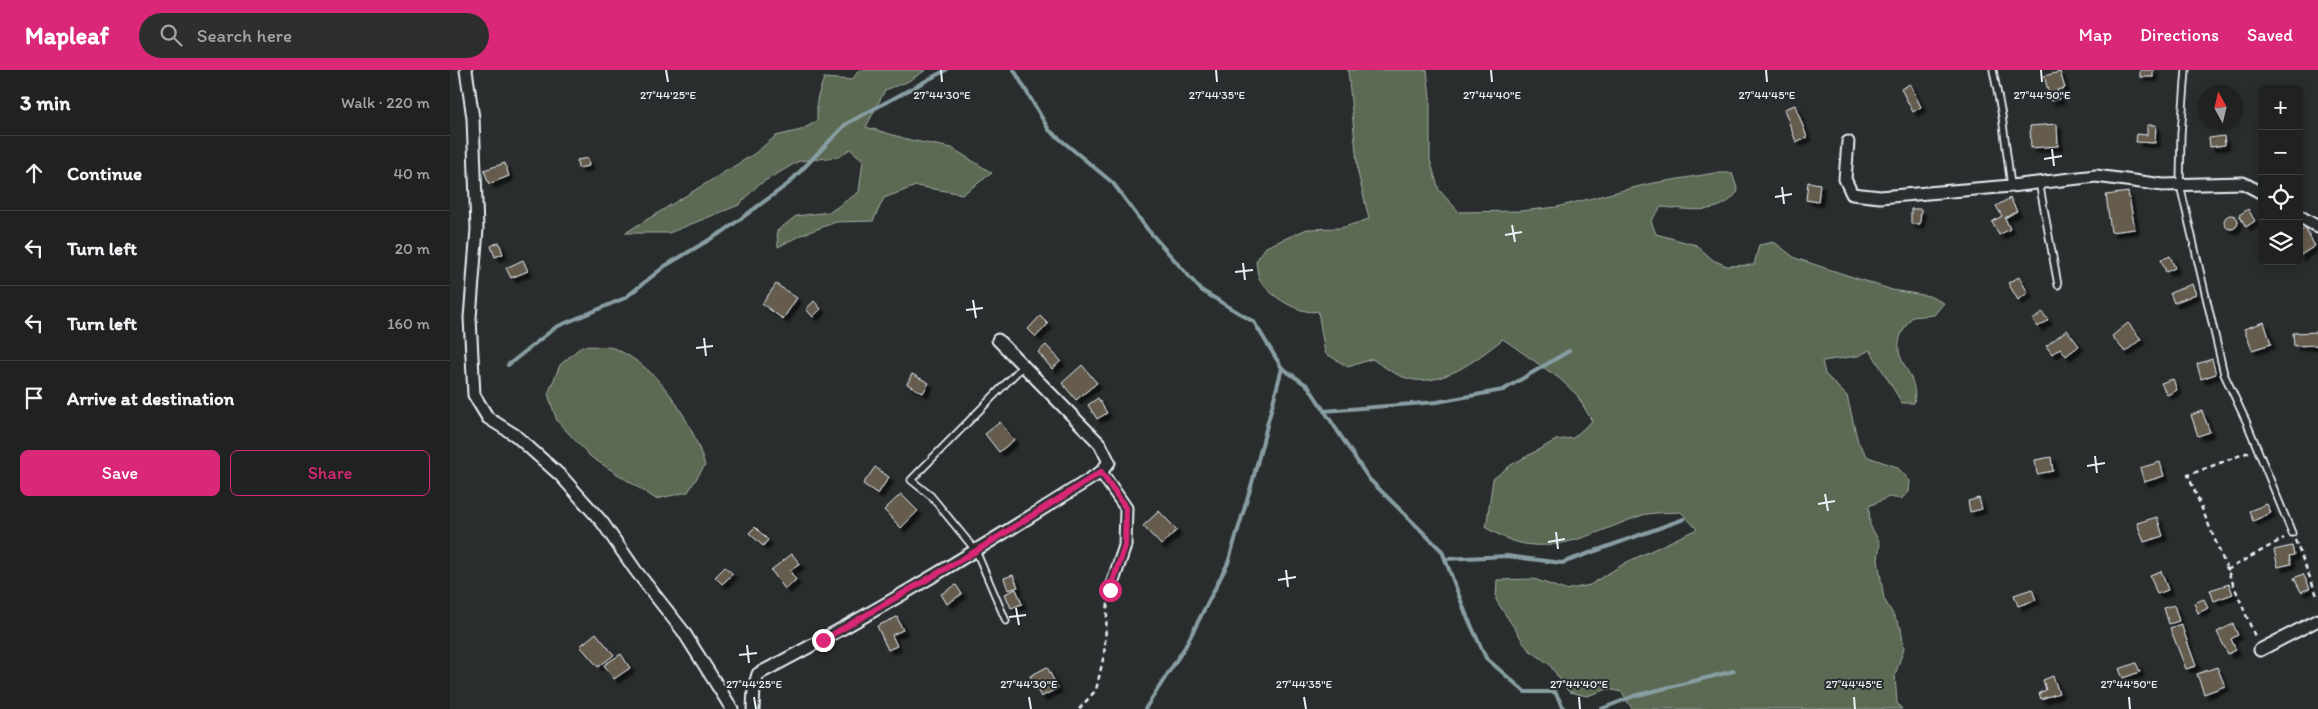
<!DOCTYPE html>
<html lang="en">
<head>
<meta charset="utf-8">
<style>
	:root { --surface:#202222; --page:#2d2f2f; --text:#f1f3f6; --muted:#a2a4a5; --line:#3d3f40; --accent:#db2777 }
	body { margin:0; font-family:Itim,sans-serif; background:var(--page); color:var(--text) }
	.controls { position:absolute; right:15px; top:15px; display:grid; overflow:hidden; border-radius:8px; box-shadow:0 2px 8px #0003 }
	.controls button { width:45px; height:45px; display:grid; place-items:center; padding:0; border:0; border-bottom:1px solid var(--line); background:var(--surface); color:var(--text); font:25px sans-serif }
	.compass { position:absolute; left:1748px; top:15px; width:45px; height:45px; border-radius:50%; background:var(--surface); box-shadow:0 2px 8px #0003; rotate:352deg }
	.stop { position:absolute; width:15px; height:15px; margin:-11px; border:4px solid #db2777; border-radius:50%; background:#fff }
	.stop.end { background:#db2777; border-color:#fff; box-shadow:0 1px 5px #0008 }
	.list { margin:0; padding:0; list-style:none }
	h2 { display:flex; justify-content:space-between; align-items:center; height:65px; margin:0; padding:0 20px; font-size:21px }
	h2 small { font-size:16px; font-weight:400; color:var(--muted) }
	.list li { display:grid; grid-template-columns:32px 1fr auto; gap:15px; align-items:center; box-sizing:border-box; height:75px; padding:0 20px; border-top:1px solid var(--line) }
	.list b { display:block; font-size:19px; white-space:nowrap }
	.list em { font-size:16px; font-style:normal; color:var(--muted) }
	.actions { display:flex; gap:10px; padding:15px 20px }
	.actions a { flex:1; padding:11px 0; border:1px solid var(--accent); border-radius:8px; text-align:center; font-size:18px; color:var(--accent) }
	.actions .main { background:var(--accent); color:#fff }
	.icon { flex:none; width:28px; height:28px; fill:none; stroke:currentColor; stroke-width:2; stroke-linecap:round; stroke-linejoin:round }
	.map { position:relative; flex:none; width:1868px; height:639px; overflow:hidden }
	header { display:flex; align-items:center; gap:30px; box-sizing:border-box; height:70px; padding:0 25px; background:var(--accent); color:#fff }
	header strong { font-size:24px }
	nav { display:flex; gap:28px; margin-inline-start:auto; font-size:18px }
	.search { width:350px; height:45px; background:var(--page); display:flex; align-items:center; gap:12px; box-sizing:border-box; padding:0 18px; border-radius:28px; color:var(--muted); font-size:19px }
	main { display:flex }
	aside { flex:1; background:var(--surface) }
	.map>svg:first-child { display:block }
	.green { fill:#5b6a53; stroke:#a2aea6 }
	.lines { fill:none; stroke-linecap:round; stroke-linejoin:round }
	.stream { stroke:#889ea3; stroke-width:4 }
	.building { fill:#665c4e; stroke:#e8f1f8; filter:url(#shadow) }
	.service-casing { stroke:#e8f1f8; stroke-width:9 }
	.minor-casing { stroke:#e8f1f8; stroke-width:15 }
	.path { stroke:#e8f1f8; stroke-width:2.5; stroke-dasharray:5 4; stroke-linecap:butt }
	.service { stroke:#2a2d2e; stroke-width:5.5 }
	.minor { stroke:#2a2d2e; stroke-width:11 }
	.route { stroke:#db2777; stroke-width:6 }
	.ticks { fill:none; stroke:#e8f1f8; stroke-width:2 }
	.ticks-label { font-size:12px; text-anchor:middle; fill:#e8f1f8; stroke:#2a2d2e; stroke-width:4; stroke-linejoin:round; paint-order:stroke }
</style>
</head>
<body>
<header>
<strong>Mapleaf</strong>
<div class="search"><svg class="icon" aria-label="search" viewBox="0 0 24 24"><circle cx="10" cy="10" r="6"/><path d="M15 15l6 6"/></svg>Search here</div>
<nav><a>Map</a><a>Directions</a><a>Saved</a></nav>
</header>
<main>
<aside>
<h2>3 min<small>Walk · 220 m</small></h2>
<ul class="list">
<li><svg class="icon" aria-label="ahead" viewBox="0 0 24 24"><path d="M12 20V5M6 11l6-6 6 6"/></svg><div><b>Continue</b></div><em>40 m</em></li>
<li><svg class="icon" aria-label="left" viewBox="0 0 24 24"><path d="M17 20v-9H6M10 6l-5 5 5 5"/></svg><div><b>Turn left</b></div><em>20 m</em></li>
<li><svg class="icon" aria-label="left" viewBox="0 0 24 24"><path d="M17 20v-9H6M10 6l-5 5 5 5"/></svg><div><b>Turn left</b></div><em>160 m</em></li>
<li><svg class="icon" aria-label="arrive" viewBox="0 0 24 24"><path d="M6 21V4h12l-3 4 3 4H6"/></svg><div><b>Arrive at destination</b></div></li>
</ul>
<div class="actions"><a class="main">Save</a><a>Share</a></div>
</aside>
<div class="map">
<svg width="1868" height="639" viewBox="0 0 1868 639">
	<defs>
		<filter id="shadow"><feDropShadow dx="4.5" dy="4.5" stdDeviation="1" flood-color="#0009"/></filter>
	</defs>
	<rect width="100%" height="100%" fill="#2a2d2e"/>
	<filter id="ink" filterUnits="userSpaceOnUse"><feTurbulence type="fractalNoise" baseFrequency=".02" numOctaves="2"/><feDisplacementMap in="SourceGraphic" scale="10" xChannelSelector="R" yChannelSelector="G"/><feConvolveMatrix kernelMatrix="1 2 1 2 8 2 1 2 1" color-interpolation-filters="sRGB"/></filter>
	<g filter="url(#ink)">
		<g class="green">
			<polygon points="409,0 476,0 457,12 435,20 416,57 460,70 502,78 542,103 513,124 466,116 434,128 423,151 386,152 351,165 328,177 327,161 346,146 380,142 409,122 413,90 400,79 388,87 349,91 308,115 289,135 219,163 175,163 304,84 326,66 351,60 367,51 367,29 374,8 402,10"/>
			<path d="M898 0H977L980 27V90L989 120 1009 142 1070 141 1107 137 1198 114 1265 103H1282L1288 121C1271 147 1238 139 1211 137L1201 151 1206 164 1246 175 1263 190 1277 196 1304 195 1309 175 1324 172 1345 188 1442 220 1479 226 1494 233 1484 245 1462 247C1428 289 1471 297 1464 333H1452L1420 280 1408 286 1372 291 1375 304 1397 326 1408 372 1418 387 1447 397 1460 411 1459 422 1451 429 1439 427 1419 436 1420 455 1430 473 1428 490 1434 529 1451 558 1454 578 1445 605 1447 633 1452 639H1182L1172 622 1158 619 1137 626 1119 622 1099 594 1078 579 1046 530 1047 510 1084 509 1115 520 1140 515 1175 493 1247 459 1231 442C1219 443 1204 442 1193 445 1151 459 1106 487 1060 470 1052 467 1044 462 1036 458L1043 409 1061 395 1106 370 1123 368 1142 351 1127 325 1110 309 1053 269C1027 289 989 321 953 307 942 303 932 295 922 289L898 297 875 283 868 241C851 246 818 225 810 210 807 205 807 196 806 191L816 177 857 159 891 158 919 149 908 103Z"/>
			<path d="M132 276C142 277 157 275 166 279 212 300 241 350 255 395L238 422 206 429 141 387 107 351 98 324 110 295Z"/>
		</g>
		<g class="lines">
			<g class="stream">
				<polyline points="564,0 599,60 663,113 698,160 751,220 804,252 832,298 858,316 919,409 992,481 1016,544 1036,588 1075,622 1105,622 1114,639"/>
				<polyline points="58,295 106,257 175,228 215,196 274,161 338,114 396,54 496,0"/>
				<polyline points="874,341 987,332 1053,320 1119,281"/>
				<polyline points="995,489 1057,486 1112,493 1234,449"/>
				<polyline points="695,639 735,577 778,493 802,413 832,298"/>
				<polyline points="1151,639 1184,626 1284,601"/>
			</g>
		</g>
		<g class="building">
			<rect x="1690" y="0" width="13" height="7"/>
			<polygon points="1610,2 1615,18 1607,20 1610,29 1601,31 1594,6"/>
			<polygon points="1460,14 1471,37 1463,42 1451,19"/>
			<polygon points="1345,35 1357,67 1346,72 1334,39"/>
			<polygon points="1607,54 1608,76 1581,78 1580,56"/>
			<polygon points="1697,55 1706,55 1705,73 1686,72 1687,64 1697,65"/>
			<polygon points="1774,66 1775,75 1760,77 1759,68"/>
			<polygon points="138,88 139,96 128,98 127,90"/>
			<polygon points="55,93 59,106 39,114 34,100"/>
			<polygon points="1358,112 1370,114 1368,132 1356,130"/>
			<polygon points="1678,122 1685,159 1661,162 1656,125"/>
			<polygon points="1560,128 1567,141 1555,148 1560,159 1549,165 1542,152 1552,146 1546,136"/>
			<polygon points="1461,139 1471,139 1470,154 1461,154"/>
			<polygon points="1798,139 1805,151 1796,157 1789,145"/>
			<circle cx="1781" cy="152" r="7"/>
			<polygon points="1855,158 1865,176 1849,186 1849,162"/>
			<polygon points="49,172 53,184 45,187 41,176"/>
			<polygon points="1720,186 1725,198 1716,202 1711,190"/>
			<polygon points="73,190 78,201 61,208 56,198"/>
			<polygon points="1569,207 1578,223 1568,230 1558,213"/>
			<polygon points="326,214 347,228 333,249 312,234"/>
			<polygon points="1742,214 1746,224 1724,233 1720,223"/>
			<polygon points="364,231 371,239 363,247 356,239"/>
			<polygon points="1592,242 1598,250 1588,257 1583,250"/>
			<polygon points="590,246 598,254 586,267 578,259"/>
			<polygon points="1814,252 1821,274 1802,280 1794,259"/>
			<polygon points="1678,253 1691,269 1675,282 1662,266"/>
			<polygon points="1617,260 1629,276 1616,286 1610,278 1602,284 1596,276"/>
			<polygon points="1868,262 1868,275 1844,276 1843,263"/>
			<polygon points="596,275 611,291 602,299 588,282"/>
			<polygon points="1762,289 1766,304 1751,309 1747,294"/>
			<polygon points="632,295 647,313 626,330 612,313"/>
			<polygon points="462,304 479,313 473,323 457,314"/>
			<polygon points="1723,309 1727,320 1717,325 1711,313"/>
			<polygon points="648,328 657,343 647,349 638,335"/>
			<polygon points="1752,341 1760,362 1748,366 1741,345"/>
			<polygon points="550,352 564,370 549,382 535,364"/>
			<polygon points="1601,387 1603,401 1587,404 1585,390"/>
			<polygon points="1710,392 1714,406 1694,412 1690,398"/>
			<polygon points="425,397 439,407 428,424 413,414"/>
			<polygon points="451,424 468,441 451,458 434,440"/>
			<polygon points="1529,428 1532,439 1520,442 1518,431"/>
			<polygon points="1817,434 1821,443 1803,451 1799,441"/>
			<polygon points="709,441 727,460 711,475 693,456"/>
			<polygon points="1707,447 1713,466 1694,472 1687,453"/>
			<polygon points="305,457 318,470 313,476 299,463"/>
			<polygon points="1842,476 1844,485 1839,486 1841,494 1828,497 1824,480"/>
			<polygon points="342,484 350,494 340,501 346,510 335,519 321,500"/>
			<polygon points="275,497 283,504 272,514 265,507"/>
			<polygon points="1711,501 1718,520 1707,524 1700,505"/>
			<polygon points="1853,504 1860,518 1851,522 1844,508"/>
			<polygon points="563,505 568,517 558,520 554,508"/>
			<polygon points="1779,514 1783,524 1764,531 1760,520"/>
			<polygon points="506,515 512,524 497,534 491,524"/>
			<polygon points="566,519 572,534 561,538 555,524"/>
			<polygon points="1582,519 1586,530 1568,536 1564,525"/>
			<polygon points="1754,529 1758,538 1748,543 1744,533"/>
			<polygon points="1724,535 1729,551 1719,554 1714,538"/>
			<polygon points="447,547 453,560 442,565 447,576 438,580 427,556"/>
			<polygon points="1731,554 1746,596 1736,599 1720,558"/>
			<polygon points="1783,554 1788,565 1781,569 1786,580 1778,584 1767,562"/>
			<polygon points="146,563 164,585 148,597 130,576"/>
			<polygon points="171,584 180,598 164,609 154,595"/>
			<polygon points="1686,593 1690,602 1673,608 1669,599"/>
			<polygon points="597,597 608,618 591,627 580,606"/>
			<polygon points="1767,597 1775,616 1754,624 1747,604"/>
			<polygon points="1603,606 1609,623 1591,629 1589,623 1596,620 1593,610"/>
		</g>
		<g class="lines">
			<g class="service-casing">
				<g id="service">
					<polyline points="1543,0 1552,46 1561,116"/>
					<polyline points="1736,0 1731,64 1730,115 1774,304 1796,351 1842,463"/>
					<polyline points="1589,112 1608,215"/>
					<polyline points="556,551 526,481 481,426 461,410 573,296"/>
				</g>
			</g>
			<g class="minor-casing">
				<g id="minor">
					<polyline points="16,0 23,48 27,159 20,248 24,325 38,348 65,365 111,406 152,452 186,501 233,561 282,639"/>
					<polyline points="1398,72 1395,109 1402,124 1430,127 1561,116 1646,106 1713,115 1793,113 1812,123"/>
					<polyline points="1849,146 1868,157"/>
					<polyline points="651,402 676,438 675,476 660,520"/>
					<polyline points="1810,580 1868,550"/>
					<path d="M303 639 304 618 308 604C426 543 539 473 651 402L659 392 650 374 548 270"/>
				</g>
			</g>
			<g class="path">
				<polyline points="1799,382 1738,405 1806,569"/>
				<polyline points="1845,470 1868,528"/>
				<polyline points="1777,500 1834,468"/>
				<polyline points="629,639 646,620 654,585 658,531"/>
			</g>
			<use href="#service" class="service"/>
			<use href="#minor" class="minor"/>
		</g>
	</g>
	<g class="lines" filter="url(#ink)">
		<polyline class="route" points="373,570 526,481 651,402 676,438 675,476 660,520"/>
	</g>
	<path class="ticks" d="M216 0 218 12M491 0 492 12M766 0 767 12M1041 0 1042 12M1316 0 1317 12M1591 0 1592 12M1602 79 1604 96M1594 89 1612 86M1332 117 1334 134M1325 127 1342 124M1062 155 1065 172M1055 165 1072 162M793 193 795 210M785 202 803 200M523 230 526 248M516 240 533 238M254 268 256 286M246 278 263 276M1645 386 1647 403M1637 396 1655 393M1375 424 1378 441M1368 434 1385 431M1106 462 1108 479M1098 472 1115 469M836 500 838 517M828 510 846 507M566 538 569 555M559 547 576 545M297 575 299 593M289 585 307 583M304 627 306 639M579 627 581 639M854 627 856 639M1129 627 1130 639M1404 627 1405 639M1679 627 1680 639"/>
	<g class="ticks-label">
		<text x="218" y="29">27°44'25"E</text>
		<text x="492" y="29">27°44'30"E</text>
		<text x="767" y="29">27°44'35"E</text>
		<text x="1042" y="29">27°44'40"E</text>
		<text x="1317" y="29">27°44'45"E</text>
		<text x="1592" y="29">27°44'50"E</text>
		<text x="304" y="618">27°44'25"E</text>
		<text x="579" y="618">27°44'30"E</text>
		<text x="854" y="618">27°44'35"E</text>
		<text x="1129" y="618">27°44'40"E</text>
		<text x="1404" y="618">27°44'45"E</text>
		<text x="1679" y="618">27°44'50"E</text>
	</g>
</svg>
<div class="controls">
<button>+</button>
<button>−</button>
<button><svg class="icon" aria-label="locate" viewBox="0 0 24 24"><circle cx="12" cy="12" r="6"/><path d="M12 2v4M12 18v4M2 12h4M18 12h4"/></svg></button>
<button><svg class="icon" aria-label="layers" viewBox="0 0 24 24"><path d="M12 4l9 5-9 5-9-5zM3 14l9 5 9-5"/></svg></button>
</div>
<svg class="compass" viewBox="-18 -18 36 36"><path d="M0-13l5 13h-10z" fill="#e53935"/><path d="M0 13l5-13h-10z" fill="#a2a4a5"/></svg>
<div class="stop" style="left:660px;top:520px"></div>
<div class="stop end" style="left:373px;top:570px"></div>
</div>
</main>
</body>
</html>
